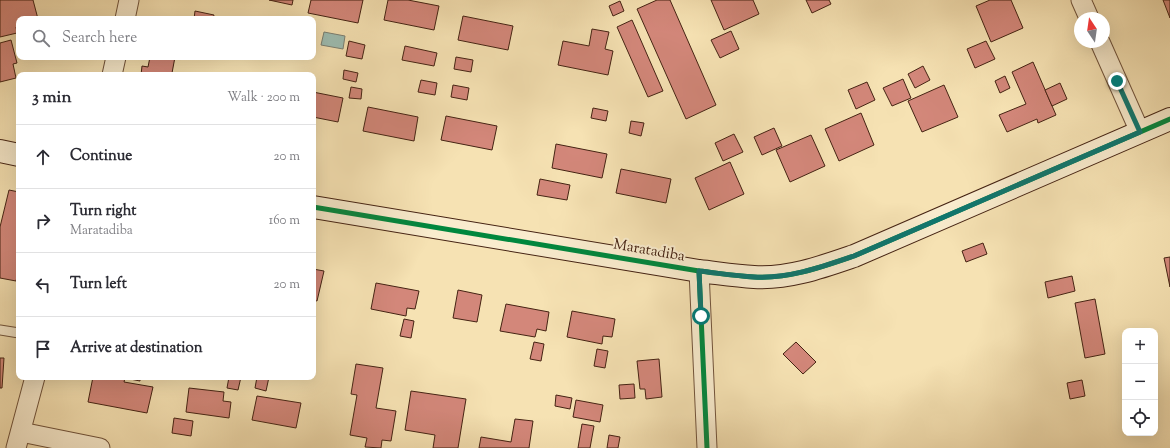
<!DOCTYPE html>
<html lang="en">
<head>
<meta charset="utf-8">
<style>
	:root { --surface:#fff; --page:#f7f7f7; --text:#2b2b33; --muted:#7c7c81; --line:#e1e1e2 }
	body { margin:0; font-family:"Sorts Mill Goudy",serif; background:var(--page); color:var(--text) }
	.controls { position:absolute; right:12px; bottom:12px; display:grid; overflow:hidden; border-radius:8px; box-shadow:0 4px 16px #0002 }
	.controls button { width:36px; height:36px; display:grid; place-items:center; padding:0; border:0; border-bottom:1px solid var(--line); background:var(--surface); color:var(--text); font:20px sans-serif }
	.compass { position:absolute; left:1074px; top:12px; width:36px; height:36px; border-radius:50%; background:var(--surface); box-shadow:0 4px 16px #0002; rotate:347deg }
	.stop { position:absolute; width:12px; height:12px; margin:-9px; border:3px solid #0f766e; border-radius:50%; background:#fff }
	.stop.end { background:#0f766e; border-color:#fff; box-shadow:0 1px 4px #0008 }
	.list { margin:0; padding:0; list-style:none }
	h2 { display:flex; justify-content:space-between; align-items:center; height:52px; margin:0; padding:0 16px; font-size:17px }
	h2 small { font-size:13px; font-weight:400; color:var(--muted) }
	.list li { display:grid; grid-template-columns:26px 1fr auto; gap:12px; align-items:center; box-sizing:border-box; height:64px; padding:0 16px; border-top:1px solid var(--line) }
	.list b { display:block; font-size:15px; white-space:nowrap }
	.list p { margin:0; font-size:13px; white-space:nowrap; color:var(--muted) }
	.list em { font-size:13px; font-style:normal; color:var(--muted) }
	.icon { flex:none; width:22px; height:22px; fill:none; stroke:currentColor; stroke-width:2; stroke-linecap:round; stroke-linejoin:round }
	.map { position:relative; flex:none; width:1170px; height:448px; overflow:hidden }
	.search { position:absolute; background:var(--surface); box-shadow:0 4px 16px #0002; left:16px; top:16px; width:300px; height:44px; display:flex; align-items:center; gap:10px; box-sizing:border-box; padding:0 14px; border-radius:8px; color:var(--muted); font-size:15px }
	.panel { position:absolute; background:var(--surface); box-shadow:0 4px 16px #0002; left:16px; top:72px; width:300px; height:308px; border-radius:8px }
	.map>svg:first-child { display:block }
	.water { fill:#9dbdb2; stroke:#7a7f72 }
	.building { fill:#d3877a; stroke:#452313 }
	.lines { fill:none; stroke-linecap:round; stroke-linejoin:round }
	.lane-casing { stroke:#71533b; stroke-width:11 }
	.street-casing { stroke:#71533b; stroke-width:21 }
	.secondary-casing { stroke:#452313; stroke-width:24 }
	.lane { stroke:#f9ecce; stroke-width:9 }
	.street { stroke:#f9ecce; stroke-width:19 }
	.secondary { stroke:#f9ecce; stroke-width:22 }
	.cycleway-casing { stroke:#f9ecce; stroke-width:8 }
	.cycleway { stroke:#00873e; stroke-width:5 }
	.route { stroke:#0f766e; stroke-width:5 }
	.labels { text-anchor:middle; dominant-baseline:central; stroke-width:4; stroke-linejoin:round; paint-order:stroke }
	.street-label { font-size:15px; fill:#452313; stroke:#f9ecce }
</style>
</head>
<body>
<div class="map">
<svg width="1170" height="448" viewBox="0 0 1170 448">
	<rect width="100%" height="100%" fill="#f6e2b3"/>
	<filter id="stains"><feTurbulence type="fractalNoise" baseFrequency=".005" numOctaves="4"/><feColorMatrix values="0 0 0 0 .2 0 0 0 0 .09 0 0 0 0 .02 0 0 0 .5 -.17"/></filter>
	<radialGradient id="worn" r=".72"><stop offset=".6" stop-color="#630" stop-opacity="0"/><stop offset="1" stop-color="#630" stop-opacity=".3"/></radialGradient>
	<polygon class="water" points="324,32 345,36 343,49 321,45"/>
	<g class="building">
		<polygon points="0,0 33,0 38,19 19,19 19,26 16,27 17,33 0,37"/>
		<polygon points="269,0 293,0 292,5"/>
		<polygon points="311,0 363,0 358,23 308,13"/>
		<polygon points="388,0 408,0 439,6 434,30 384,20"/>
		<polygon points="657,0 670,0 716,105 686,119 637,9"/>
		<polygon points="711,0 753,0 759,14 724,30"/>
		<polygon points="806,0 829,0 831,4 812,13"/>
		<polygon points="990,0 1011,0 1023,28 991,42 976,6"/>
		<polygon points="1163,0 1170,0 1170,18"/>
		<polygon points="620,1 624,11 613,16 609,6"/>
		<polygon points="195,11 214,15 213,19 194,19"/>
		<polygon points="463,16 513,26 508,50 458,40"/>
		<polygon points="632,20 663,91 648,97 617,27"/>
		<polygon points="592,29 609,32 605,49 613,51 608,75 558,65 563,41 589,46"/>
		<polygon points="731,31 739,49 720,58 711,40"/>
		<polygon points="11,40 17,63 13,64 16,78 0,82 0,43"/>
		<polygon points="349,41 365,45 362,59 346,56"/>
		<polygon points="986,41 995,59 975,68 967,49"/>
		<polygon points="405,46 437,53 434,66 402,60"/>
		<polygon points="150,57 175,57 172,73 184,75 141,75 142,66 148,67"/>
		<polygon points="456,57 473,60 471,72 454,69"/>
		<polygon points="1033,62 1056,115 1038,123 1037,119 1007,132 999,115 1026,104 1012,72"/>
		<polygon points="923,66 930,80 915,88 908,74"/>
		<polygon points="344,70 358,73 356,82 343,79"/>
		<polygon points="1005,76 1010,88 1000,93 995,81"/>
		<polygon points="903,79 911,98 892,106 883,88"/>
		<polygon points="421,80 437,83 435,95 418,92"/>
		<polygon points="867,82 875,100 856,109 848,90"/>
		<polygon points="1060,83 1067,99 1052,106 1045,90"/>
		<polygon points="453,85 469,88 467,100 451,97"/>
		<polygon points="944,85 958,117 922,132 908,101"/>
		<polygon points="351,87 362,89 361,99 349,98"/>
		<polygon points="313,92 343,98 338,122 313,117"/>
		<polygon points="368,107 418,117 414,141 363,131"/>
		<polygon points="593,108 608,111 606,121 591,118"/>
		<polygon points="861,113 874,145 839,161 825,129"/>
		<polygon points="446,116 497,126 492,150 441,140"/>
		<polygon points="631,121 644,123 641,136 629,133"/>
		<polygon points="774,128 782,146 762,155 754,137"/>
		<polygon points="734,134 743,152 723,161 715,143"/>
		<polygon points="811,135 825,166 790,182 776,150"/>
		<polygon points="556,144 607,154 602,178 552,168"/>
		<polygon points="730,162 744,194 709,210 695,178"/>
		<polygon points="621,169 671,179 666,203 616,193"/>
		<polygon points="540,179 570,185 567,200 537,195"/>
		<polygon points="9,190 19,192 19,277 17,277 16,281 0,278 0,227"/>
		<polygon points="983,243 987,254 966,262 962,251"/>
		<polygon points="1170,257 1170,287 1164,258"/>
		<polygon points="313,269 324,271 317,301 313,300"/>
		<polygon points="1072,276 1075,291 1048,298 1045,282"/>
		<polygon points="376,283 419,291 415,309 407,308 406,316 371,309"/>
		<polygon points="458,290 482,295 477,322 453,318"/>
		<polygon points="1095,299 1105,354 1085,358 1075,303"/>
		<polygon points="506,304 549,312 546,331 537,329 535,337 500,331"/>
		<polygon points="572,311 615,319 612,337 603,336 602,344 567,337"/>
		<polygon points="404,319 414,321 411,338 400,336"/>
		<polygon points="534,342 544,344 541,361 530,359"/>
		<polygon points="796,342 816,362 803,374 783,354"/>
		<polygon points="597,349 608,351 605,368 594,366"/>
		<polygon points="0,358 4,358 2,388 0,388"/>
		<polygon points="659,359 662,397 646,399 645,389 640,389 637,361"/>
		<polygon points="356,364 383,368 376,408 396,411 391,441 382,440 381,448 365,447 367,438 350,435 357,395 351,394"/>
		<polygon points="93,377 140,377 140,381 125,378 124,382 153,387 147,413 88,402"/>
		<polygon points="229,377 241,377 238,390 227,388"/>
		<polygon points="257,377 269,377 266,391 255,388"/>
		<polygon points="1082,380 1085,396 1070,399 1067,383"/>
		<polygon points="634,384 635,398 620,399 619,385"/>
		<polygon points="189,388 224,392 223,401 231,402 229,418 186,412"/>
		<polygon points="411,391 466,399 458,448 433,448 435,435 405,430"/>
		<polygon points="556,395 572,398 570,409 555,406"/>
		<polygon points="257,396 301,403 296,428 252,420"/>
		<polygon points="576,400 603,405 600,422 573,417"/>
		<polygon points="174,418 193,421 191,436 172,433"/>
		<polygon points="515,419 533,421 529,448 479,448 481,437 511,442"/>
		<polygon points="582,424 594,426 590,448 578,448"/>
		<polygon points="609,435 620,437 618,448 607,448"/>
	</g>
	<g class="lines">
		<g class="lane-casing">
			<polyline id="lane" points="0,330 19,333"/>
		</g>
		<g class="street-casing">
			<g id="street">
				<polyline points="1081,0 1089,18"/>
				<polyline points="125,19 129,0"/>
				<polyline points="1100,42 1140,132"/>
				<polyline points="112,75 116,57"/>
				<polyline points="699,271 707,448"/>
				<polyline points="21,432 100,448"/>
				<polyline points="16,448 35,377"/>
			</g>
		</g>
		<g class="secondary-casing">
			<g id="secondary">
				<polyline points="0,151 19,155"/>
				<path d="M313 207 699 271C717 273 736 276 754 277 789 279 822 267 854 256L1170 119"/>
			</g>
		</g>
		<use href="#lane" class="lane"/>
		<use href="#street" class="street"/>
		<use href="#secondary" class="secondary"/>
		<g class="cycleway-casing">
			<g id="cycleway">
				<path d="M313 207 699 271C717 273 736 276 754 277 789 279 822 267 854 256L1170 119"/>
				<polyline points="699,271 707,448"/>
			</g>
		</g>
		<use href="#cycleway" class="cycleway"/>
	</g>
	<g class="lines">
		<path class="route" d="M701 316 699 271C717 273 736 276 754 277 788 279 822 267 854 256L1140 132 1117 81"/>
	</g>
	<g class="labels">
		<g class="street-label">
			<text transform="translate(649 251) rotate(10)">Maratadiba</text>
		</g>
	</g>
	<rect width="100%" height="100%" filter="url(#stains)"/>
	<rect width="100%" height="100%" fill="url(#worn)"/>
</svg>
<div class="controls">
<button>+</button>
<button>−</button>
<button><svg class="icon" aria-label="locate" viewBox="0 0 24 24"><circle cx="12" cy="12" r="6"/><path d="M12 2v4M12 18v4M2 12h4M18 12h4"/></svg></button>
</div>
<svg class="compass" viewBox="-18 -18 36 36"><path d="M0-13l5 13h-10z" fill="#e53935"/><path d="M0 13l5-13h-10z" fill="#7c7c81"/></svg>
<div class="stop" style="left:701px;top:316px"></div>
<div class="stop end" style="left:1117px;top:81px"></div>
<div class="search"><svg class="icon" aria-label="search" viewBox="0 0 24 24"><circle cx="10" cy="10" r="6"/><path d="M15 15l6 6"/></svg>Search here</div>
<section class="panel">
<h2>3 min<small>Walk · 200 m</small></h2>
<ul class="list">
<li><svg class="icon" aria-label="ahead" viewBox="0 0 24 24"><path d="M12 20V5M6 11l6-6 6 6"/></svg><div><b>Continue</b></div><em>20 m</em></li>
<li><svg class="icon" aria-label="right" viewBox="0 0 24 24"><path d="M7 20v-9h11M14 6l5 5-5 5"/></svg><div><b>Turn right</b><p>Maratadiba</p></div><em>160 m</em></li>
<li><svg class="icon" aria-label="left" viewBox="0 0 24 24"><path d="M17 20v-9H6M10 6l-5 5 5 5"/></svg><div><b>Turn left</b></div><em>20 m</em></li>
<li><svg class="icon" aria-label="arrive" viewBox="0 0 24 24"><path d="M6 21V4h12l-3 4 3 4H6"/></svg><div><b>Arrive at destination</b></div></li>
</ul>
</section>
</div>
</body>
</html>
